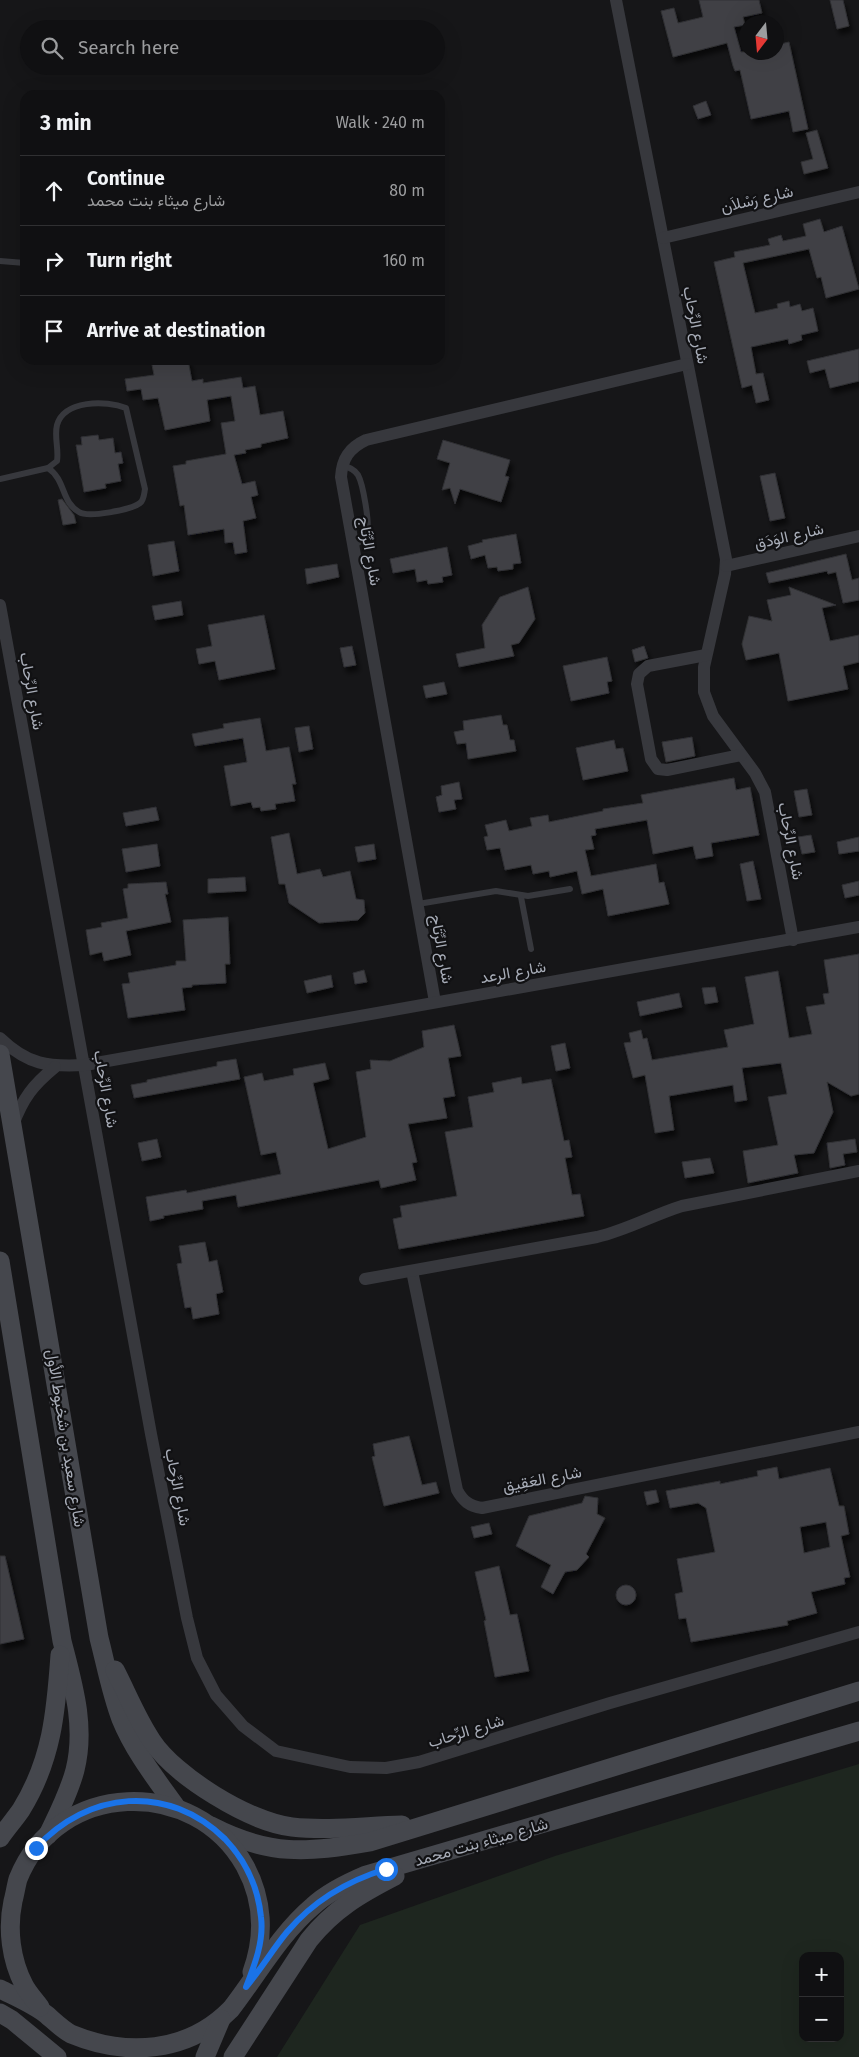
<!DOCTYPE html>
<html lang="en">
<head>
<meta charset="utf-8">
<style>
	:root { --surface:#101012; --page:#19191b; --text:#f1f3f6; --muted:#9c9d9f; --line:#303032 }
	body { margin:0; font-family:"Fira Sans",Vazirmatn,sans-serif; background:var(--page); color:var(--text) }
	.controls { position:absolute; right:15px; bottom:15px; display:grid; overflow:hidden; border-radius:10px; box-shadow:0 5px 20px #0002 }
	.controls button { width:45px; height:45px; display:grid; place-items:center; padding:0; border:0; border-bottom:1px solid var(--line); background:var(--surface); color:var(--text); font:25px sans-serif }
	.compass { position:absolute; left:739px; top:15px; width:45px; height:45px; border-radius:50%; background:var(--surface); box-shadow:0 5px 20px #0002; rotate:196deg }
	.stop { position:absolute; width:15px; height:15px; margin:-11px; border:4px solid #1a73e8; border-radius:50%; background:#fff }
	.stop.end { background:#1a73e8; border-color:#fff; box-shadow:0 1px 5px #0008 }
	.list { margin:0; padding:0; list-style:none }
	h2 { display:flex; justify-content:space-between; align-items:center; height:65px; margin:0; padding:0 20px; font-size:21px }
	h2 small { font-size:16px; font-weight:400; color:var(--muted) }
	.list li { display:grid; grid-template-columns:32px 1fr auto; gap:15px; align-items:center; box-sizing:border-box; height:70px; padding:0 20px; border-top:1px solid var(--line) }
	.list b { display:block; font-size:19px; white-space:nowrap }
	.list p { margin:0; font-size:16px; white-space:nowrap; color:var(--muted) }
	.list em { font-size:16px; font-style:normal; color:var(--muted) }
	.icon { flex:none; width:28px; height:28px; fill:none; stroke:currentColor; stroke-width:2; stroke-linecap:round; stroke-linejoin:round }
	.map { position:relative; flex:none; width:859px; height:2057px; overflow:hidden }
	.search { position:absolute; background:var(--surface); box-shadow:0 5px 20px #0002; left:20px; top:20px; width:425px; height:55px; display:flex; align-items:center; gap:12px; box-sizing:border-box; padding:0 18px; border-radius:28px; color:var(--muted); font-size:19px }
	.panel { position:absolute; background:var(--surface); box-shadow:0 5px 20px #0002; left:20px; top:90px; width:425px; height:275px; border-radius:15px }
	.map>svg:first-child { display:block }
	.green { fill:#1e261f; fill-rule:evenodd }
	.building { fill:#404145; stroke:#303034; fill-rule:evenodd; filter:url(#shadow) }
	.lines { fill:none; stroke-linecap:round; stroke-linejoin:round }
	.lane { stroke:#37383d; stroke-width:6 }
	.street { stroke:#37383d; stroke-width:12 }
	.secondary { stroke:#45474d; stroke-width:19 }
	.route { stroke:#1a73e8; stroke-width:6 }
	.labels { text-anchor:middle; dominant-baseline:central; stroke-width:4.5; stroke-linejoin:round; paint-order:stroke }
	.street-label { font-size:16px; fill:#a8adb8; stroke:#111113 }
</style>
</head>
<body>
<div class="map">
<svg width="859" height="2057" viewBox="0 0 859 2057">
	<defs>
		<filter id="shadow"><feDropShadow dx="3" dy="5.5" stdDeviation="2.5" flood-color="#0009"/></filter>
	</defs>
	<rect width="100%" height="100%" fill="#161618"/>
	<path class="green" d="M859 1764V2057H277L360 1925 555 1856ZM803 1956H840V2038H803Z"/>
	<g class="building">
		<polygon points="699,0 759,0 762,13 743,17 745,25 734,27 741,52 776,52 776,45 789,42 808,129 793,132 789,111 751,119 740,70 735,71 733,66 727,43 673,57 661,11 674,8 678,23 703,17"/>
		<polygon points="830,0 843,0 849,26 837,29"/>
		<polygon points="706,101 711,115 698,119 693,106"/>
		<polygon points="817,130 828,168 804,174 801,162 813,159 806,133"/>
		<polygon points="820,219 824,232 842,226 859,289 826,298 821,277 817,278 809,249 743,263 755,313 778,308 777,304 789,301 790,307 800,304 802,311 813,308 818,331 801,335 802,340 789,344 788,339 751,347 756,374 763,373 769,400 756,403 752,385 742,388 714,262 735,257 734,252 770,245 768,239 781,235 783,241 806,236 803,224"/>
		<polygon points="859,349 859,381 830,388 825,369 810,373 807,361"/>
		<polygon points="151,360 188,360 192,381 203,379 203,383 241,377 243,388 255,386 260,415 283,411 288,438 261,444 261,447 245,450 246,453 234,455 242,484 255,481 258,495 251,497 256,518 243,521 247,552 235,554 233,542 225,543 224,529 188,535 184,505 180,506 173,466 186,464 186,461 226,454 221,423 235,421 231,396 207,400 210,421 165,430 158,398 143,400 141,389 127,391 125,379 154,375"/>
		<polygon points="98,435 99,440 113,438 115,453 121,452 123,463 118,464 121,481 105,484 106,488 84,492 76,445 82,445 81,437"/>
		<polygon points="443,440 510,460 505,476 509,477 501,502 460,489 455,504 450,488 442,490 450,463 437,459"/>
		<polygon points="775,473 785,518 770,521 760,476"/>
		<polygon points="62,499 74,515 76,523 63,525 58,500"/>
		<polygon points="516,534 521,563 513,564 513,569 498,571 497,567 488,568 485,555 471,559 468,546 483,542 482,540"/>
		<polygon points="174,541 179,571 153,576 148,545"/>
		<polygon points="447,547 452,575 442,577 443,582 428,584 427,580 417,582 415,569 393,573 390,559"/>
		<polygon points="846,554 852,580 859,578 859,600 843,603 836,572 828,574 827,571 769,583 766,573"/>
		<polygon points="337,564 339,577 307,584 305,569"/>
		<polygon points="528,587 535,619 519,643 511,645 514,656 459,667 456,654 485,648 482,625 500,597"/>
		<polygon points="789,587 836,605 822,608 830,641 859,635 859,662 843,666 848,689 788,701 779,653 746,660 742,644 749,616 772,621 767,600 791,595"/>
		<polygon points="181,601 183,615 155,620 152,606"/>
		<polygon points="264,615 275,669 219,680 215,661 199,664 196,649 212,646 208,625"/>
		<polygon points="352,646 356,665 344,667 340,648"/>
		<polygon points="644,646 648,658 635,662 632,650"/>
		<polygon points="607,657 612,681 607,682 609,693 571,701 563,666"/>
		<polygon points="444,682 447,694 426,698 423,686"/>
		<polygon points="501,715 503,725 507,725 510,740 514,740 516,751 468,759 466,743 457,744 454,732 464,730 463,721"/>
		<polygon points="260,718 266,751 289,747 296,784 292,784 295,801 275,804 276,809 261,811 260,807 253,808 251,802 231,806 224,766 247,762 243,738 195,746 192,734 224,728 223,724"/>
		<polygon points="309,726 313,749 299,752 295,728"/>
		<polygon points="692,737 695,756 666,762 662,742"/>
		<polygon points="614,740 616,749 623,748 628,771 583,780 576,748"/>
		<polygon points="734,778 736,790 750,787 759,835 711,843 713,856 696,859 693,846 653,854 647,820 595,829 596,835 591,836 594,849 585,850 591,876 656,864 659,883 664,882 669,904 608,916 603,889 582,894 577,871 550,877 549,871 533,874 531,865 505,870 500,848 487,850 484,837 488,836 485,825 506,820 509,831 532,826 530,818 548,815 549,822 603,811 603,809 643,803 641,795"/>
		<polygon points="459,782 462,799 454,800 456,809 439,812 436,797 442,795 441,786"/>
		<polygon points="807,789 812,815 799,817 794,791"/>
		<polygon points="156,807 159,820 126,826 123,813"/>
		<polygon points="289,833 297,874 320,869 323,877 350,871 356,899 364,900 365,913 358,920 319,923 289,903 285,884 279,884 271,837"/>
		<polygon points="811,835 815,852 802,854 798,837"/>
		<polygon points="859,837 859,851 839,854 837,842"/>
		<polygon points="157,844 160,866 126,872 122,849"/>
		<polygon points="374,844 376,859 358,862 355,847"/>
		<polygon points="753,861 761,899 747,901 740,864"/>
		<polygon points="245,877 246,891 208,893 208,879"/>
		<polygon points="859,881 859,895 845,898 842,885"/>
		<polygon points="166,882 168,894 165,894 171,922 126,931 131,955 104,961 102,952 90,955 86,930 102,927 101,923 128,918 123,889 128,888 128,884"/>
		<polygon points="228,917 230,964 225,964 226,983 192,985 192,987 182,988 185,1010 128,1018 122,984 130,983 128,973 176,965 176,961 186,961 183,920"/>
		<polygon points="859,954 859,1094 851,1096 827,1082 833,1112 814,1153 794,1155 798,1173 748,1183 743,1151 778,1145 768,1097 787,1094 781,1063 742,1068 747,1100 735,1102 733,1085 669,1096 674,1130 655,1133 645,1075 633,1078 624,1043 631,1042 629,1033 641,1030 643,1039 647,1038 652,1060 728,1047 724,1030 754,1024 745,977 778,971 789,1038 812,1034 806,1007 825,1004 823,994 829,993 824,960"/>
		<polygon points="364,970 367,982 355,984 353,973"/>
		<polygon points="331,975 333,987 307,993 304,981"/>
		<polygon points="715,987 718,1002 705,1004 702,988"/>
		<polygon points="679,993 682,1007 640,1016 637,1002"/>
		<polygon points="454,1025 461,1056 448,1058 455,1096 443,1098 447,1118 408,1124 417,1162 412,1163 416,1180 381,1188 379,1180 238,1207 236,1195 202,1201 203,1209 163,1216 164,1218 150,1221 146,1197 186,1190 187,1193 281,1174 276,1152 261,1155 244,1077 262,1073 264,1081 294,1075 293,1069 325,1063 329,1079 313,1083 328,1149 366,1137 356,1072 371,1069 370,1060 390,1061 424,1047 422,1031"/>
		<polygon points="565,1043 570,1068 556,1071 551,1046"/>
		<polygon points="236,1059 240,1079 134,1098 131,1085 147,1082 147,1080 217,1066 217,1062"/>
		<polygon points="521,1077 522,1084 551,1079 564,1141 569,1140 572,1157 565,1158 572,1195 580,1194 584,1216 399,1249 393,1219 402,1217 400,1206 457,1196 445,1132 473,1127 468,1097 494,1092 492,1083"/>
		<polygon points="157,1139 161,1157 142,1161 138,1143"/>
		<polygon points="855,1139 857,1152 843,1154 845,1165 830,1168 827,1143"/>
		<polygon points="710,1158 714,1173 685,1178 682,1162"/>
		<polygon points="205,1242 209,1262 217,1260 223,1292 216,1294 219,1314 193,1319 191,1307 185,1308 177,1264 182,1263 179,1246"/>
		<polygon points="409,1436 422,1485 436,1482 439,1493 384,1506 372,1457 375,1456 373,1444"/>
		<path d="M777 1467 779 1479 830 1468 839 1506H844L849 1534 841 1536 850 1577 844 1578 845 1584 811 1592 817 1613 787 1621 788 1625 691 1642 686 1618 679 1619 675 1594 683 1592 677 1559 715 1552 706 1508 698 1503 670 1508 666 1491 720 1481V1484L758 1476 757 1471ZM826 1522 830 1547 804 1553 800 1527Z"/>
		<polygon points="656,1490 659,1502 647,1505 644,1492"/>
		<polygon points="585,1496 598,1498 597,1514 605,1518 586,1554 589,1557 577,1570 565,1572 553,1594 541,1587 551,1565 516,1546 529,1516 582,1503"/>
		<polygon points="489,1523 492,1534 474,1538 471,1527"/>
		<polygon points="0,1556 5,1556 24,1639 0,1644"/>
		<polygon points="499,1566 510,1615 517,1614 529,1671 495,1677 484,1621 486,1620 475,1572"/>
		<circle cx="626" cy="1595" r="10"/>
	</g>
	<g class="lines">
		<g class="lane">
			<polyline points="0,261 25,263"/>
			<path d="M342 465C348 467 354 469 358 475 363 484 370 524 367 533 364 540 359 542 353 546"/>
			<path d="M0 479 48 468 57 461C59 449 54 437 57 425 64 400 106 400 126 408L145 489C144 494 144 500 140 503 131 510 88 518 79 512 61 502 66 480 48 468"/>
			<polyline points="521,897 531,949"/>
			<polyline points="418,904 496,891 528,896 570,889"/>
		</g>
		<g class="street">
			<polyline points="616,0 726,559 725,574 704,667 704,692 713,716 755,773 765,792 793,940"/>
			<polyline points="663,238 859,192"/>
			<polyline points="726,566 859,536"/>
			<polyline points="0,605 151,1434 187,1618 197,1658 216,1695 243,1726 276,1751 350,1767 386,1768 419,1762 610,1703 859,1632"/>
			<polyline points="706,655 648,666 639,674 637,684 651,759 658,769 667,770 741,755"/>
			<path d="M435 1002 341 477C342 459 349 448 366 440L687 364"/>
			<path d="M0 1038C28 1065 48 1067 85 1065L859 927"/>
			<path d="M13 1125C23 1098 33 1085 55 1067"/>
			<path d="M412 1271 457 1490C463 1501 469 1506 482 1508L859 1432"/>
			<path d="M365 1279 597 1237C627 1230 653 1215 682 1206L859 1171"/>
		</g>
		<g class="secondary">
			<path d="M0 1054 99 1638C106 1665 111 1693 121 1719 134 1751 156 1779 176 1807"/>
			<path d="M0 1261 62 1641C73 1684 86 1726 75 1770 69 1793 58 1814 48 1835"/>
			<path d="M115 1670C127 1693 137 1719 152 1741 175 1776 249 1822 292 1827 328 1831 365 1826 402 1825"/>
			<path d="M211 1826C269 1856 307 1853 370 1842L859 1691"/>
			<path d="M0 1838C7 1828 14 1820 21 1810 52 1760 56 1712 60 1655"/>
			<path d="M0 1989C16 1997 33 2004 47 2015 55 2022 62 2029 71 2034 126 2057 188 2053 231 2009 258 1974 280 1934 313 1906 328 1892 347 1883 366 1875L859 1731"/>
			<path d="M40 2007C35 2000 28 1993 24 1985 11 1960 7 1929 13 1901 15 1894 16 1886 18 1879 57 1780 195 1776 245 1866 263 1899 265 1936 252 1972"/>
			<polyline points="0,2013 12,2020 57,2057"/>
			<polyline points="205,2057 221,2019"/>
			<path d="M233 2057 309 1940C334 1909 360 1894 395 1876"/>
		</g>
	</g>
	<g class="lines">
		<path class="route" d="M36 1848C88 1791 168 1783 225 1839 245 1860 258 1887 261 1917 264 1941 255 1964 246 1987 261 1969 273 1949 287 1932 314 1900 347 1881 386 1869"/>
	</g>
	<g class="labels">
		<g class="street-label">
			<text transform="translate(757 199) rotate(-13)">شارع رَسْلاَن</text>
			<text transform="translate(696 325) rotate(79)">شارع الرِّحاب</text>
			<text transform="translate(789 536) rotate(-13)">شارع الوَدَق</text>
			<text transform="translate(370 551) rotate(80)">شارع الرِّتَاج</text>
			<text transform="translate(32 691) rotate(80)">شارع الرِّحاب</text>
			<text transform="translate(791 841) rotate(79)">شارع الرِّحاب</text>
			<text transform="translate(442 949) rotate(80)">شارع الرِّتَاج</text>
			<text transform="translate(513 972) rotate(-10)">شارع الرعد</text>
			<text transform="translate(106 1089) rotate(80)">شارع الرِّحاب</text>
			<text transform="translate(66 1438) rotate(81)">شارع سعيد بن شخبوط الأول</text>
			<text transform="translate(542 1479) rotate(-11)">شارع العَقِيق</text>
			<text transform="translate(178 1487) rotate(79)">شارع الرِّحاب</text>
			<text transform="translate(466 1731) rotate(-17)">شارع الرِّحاب</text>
			<text transform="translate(481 1842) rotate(-16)">شارع ميثاء بنت محمد</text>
		</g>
	</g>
</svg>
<div class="controls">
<button>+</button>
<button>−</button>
</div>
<svg class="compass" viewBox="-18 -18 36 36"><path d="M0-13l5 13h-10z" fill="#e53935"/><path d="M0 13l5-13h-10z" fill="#9c9d9f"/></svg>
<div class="stop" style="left:386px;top:1869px"></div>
<div class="stop end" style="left:36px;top:1848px"></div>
<div class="search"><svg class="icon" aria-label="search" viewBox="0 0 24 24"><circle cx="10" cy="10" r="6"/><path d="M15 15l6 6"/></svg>Search here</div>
<section class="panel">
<h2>3 min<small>Walk · 240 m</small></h2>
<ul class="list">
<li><svg class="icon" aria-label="ahead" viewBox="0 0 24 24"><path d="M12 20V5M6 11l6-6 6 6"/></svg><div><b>Continue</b><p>شارع ميثاء بنت محمد</p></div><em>80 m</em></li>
<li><svg class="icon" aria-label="right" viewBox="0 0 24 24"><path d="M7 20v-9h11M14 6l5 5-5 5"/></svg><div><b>Turn right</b></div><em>160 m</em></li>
<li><svg class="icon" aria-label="arrive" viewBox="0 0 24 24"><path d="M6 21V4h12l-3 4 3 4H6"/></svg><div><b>Arrive at destination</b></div></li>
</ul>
</section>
</div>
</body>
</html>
